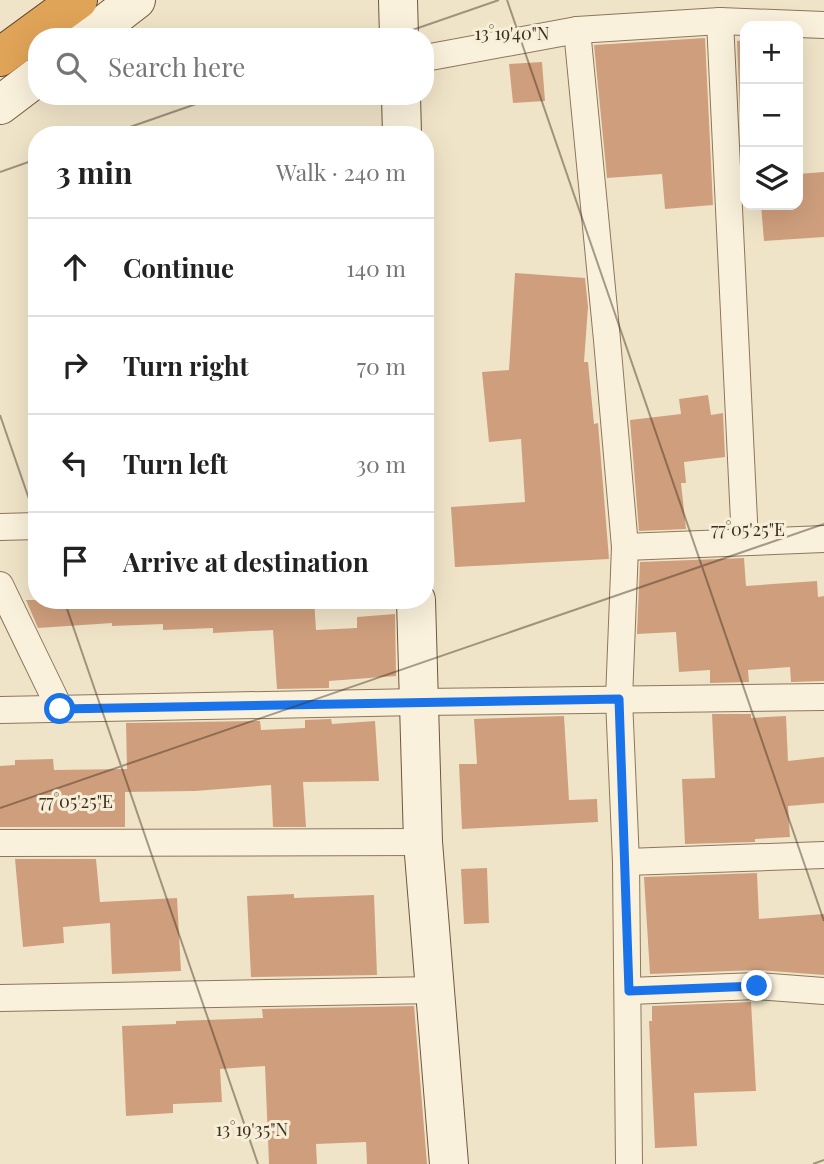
<!DOCTYPE html>
<html lang="en">
<head>
<meta charset="utf-8">
<style>
	:root { --surface:#fff; --page:#f2f2f2; --text:#222; --muted:#767676; --line:#e0e0e0 }
	body { margin:0; font-family:"Playfair Display",serif; background:var(--page); color:var(--text) }
	.controls { position:absolute; right:21px; top:21px; display:grid; overflow:hidden; border-radius:14px; box-shadow:0 7px 28px #0002 }
	.controls button { width:63px; height:63px; display:grid; place-items:center; padding:0; border:0; border-bottom:2px solid var(--line); background:var(--surface); color:var(--text); font:35px sans-serif }
	.stop { position:absolute; width:21px; height:21px; margin:-16px; border:5px solid #1a73e8; border-radius:50%; background:#fff }
	.stop.end { background:#1a73e8; border-color:#fff; box-shadow:0 2px 7px #0008 }
	.list { margin:0; padding:0; list-style:none }
	h2 { display:flex; justify-content:space-between; align-items:center; height:91px; margin:0; padding:0 28px; font-size:30px }
	h2 small { font-size:23px; font-weight:400; color:var(--muted) }
	.list li { display:grid; grid-template-columns:46px 1fr auto; gap:21px; align-items:center; box-sizing:border-box; height:98px; padding:0 28px; border-top:2px solid var(--line) }
	.list b { display:block; font-size:26px; white-space:nowrap }
	.list em { font-size:23px; font-style:normal; color:var(--muted) }
	.icon { flex:none; width:38px; height:38px; fill:none; stroke:currentColor; stroke-width:2; stroke-linecap:round; stroke-linejoin:round }
	.map { position:relative; flex:none; width:824px; height:1164px; overflow:hidden }
	.search { position:absolute; background:var(--surface); box-shadow:0 7px 28px #0002; left:28px; top:28px; width:406px; height:77px; display:flex; align-items:center; gap:18px; box-sizing:border-box; padding:0 24px; border-radius:28px; color:var(--muted); font-size:26px }
	.panel { position:absolute; background:var(--surface); box-shadow:0 7px 28px #0002; left:28px; top:126px; width:406px; height:483px; border-radius:28px }
	.map>svg:first-child { display:block }
	.building { fill:#cf9f7d }
	.lines { fill:none; stroke-linecap:round; stroke-linejoin:round }
	.street-casing { stroke:#8d765c; stroke-width:28 }
	.secondary-casing { stroke:#6f573f; stroke-width:40 }
	.highway-casing { stroke:#5b4430; stroke-width:40 }
	.street { stroke:#faf1dc; stroke-width:26 }
	.secondary { stroke:#faf1dc; stroke-width:38 }
	.highway { stroke:#e0a458; stroke-width:38 }
	.route { stroke:#1a73e8; stroke-width:9 }
	.ticks { fill:none; stroke:#3d2e20; stroke-width:2; stroke-opacity:0.45 }
	.ticks-label { font-size:18px; text-anchor:middle; fill:#3d2e20; stroke:#f7eed8; stroke-width:6; stroke-linejoin:round; paint-order:stroke }
</style>
</head>
<body>
<div class="map">
<svg width="824" height="1164" viewBox="0 0 824 1164">
	<rect width="100%" height="100%" fill="#f0e4c8"/>
	<g class="building">
		<polygon points="705,38 713,205 665,209 662,174 607,178 594,45"/>
		<polygon points="745,40 745,113 740,114 737,41"/>
		<polygon points="542,62 545,101 513,103 509,64"/>
		<polygon points="824,172 824,237 764,241 761,205 798,205 798,174"/>
		<polygon points="515,273 585,278 588,307 584,362 588,362 594,424 598,423 609,559 455,567 451,507 525,502 521,439 489,442 482,372 509,370"/>
		<polygon points="708,395 711,415 723,413 725,457 684,462 686,483 681,483 686,529 639,531 630,420 681,414 679,399"/>
		<polygon points="744,558 746,586 817,581 818,597 824,596 824,681 791,682 790,667 748,670 749,682 710,683 710,670 679,672 676,632 637,634 640,562"/>
		<polygon points="26,600 314,600 316,630 357,628 357,617 395,614 396,676 329,681 329,688 277,689 273,630 213,633 213,628 163,630 163,624 112,626 112,623 38,628"/>
		<polygon points="712,714 751,714 751,718 786,716 788,761 824,757 824,803 788,806 790,837 755,839 755,842 685,844 682,779 715,778"/>
		<polygon points="564,716 569,800 597,799 598,822 462,829 459,764 477,764 474,719"/>
		<polygon points="331,719 332,724 375,721 379,781 303,782 306,827 273,827 271,785 195,791 125,792 125,827 0,827 0,766 15,765 15,760 53,759 54,770 127,769 126,723 260,721 261,730 305,728 305,720"/>
		<polygon points="15,859 96,859 100,902 177,898 181,971 112,974 110,923 63,927 64,943 23,947"/>
		<polygon points="487,868 489,923 464,924 461,869"/>
		<polygon points="757,873 759,919 824,914 824,975 757,970 650,974 644,877"/>
		<polygon points="294,894 294,898 374,895 377,975 251,977 247,896"/>
		<polygon points="751,1002 756,1091 694,1093 697,1146 655,1148 649,1021 652,1021 652,1006"/>
		<polygon points="414,1006 427,1164 367,1164 366,1142 316,1144 317,1164 269,1164 265,1066 220,1069 222,1102 173,1104 173,1113 126,1116 122,1026 176,1024 176,1021 263,1018 262,1009"/>
	</g>
	<g class="lines">
		<g class="street-casing">
			<g id="street">
				<polyline points="720,21 745,542"/>
				<polyline points="577,30 607,340 625,547 619,699 626,862 629,1164"/>
				<polyline points="425,58 577,30 720,21 824,25"/>
				<polyline points="0,527 37,526"/>
				<polyline points="625,547 824,539"/>
				<polyline points="0,585 60,709"/>
				<polyline points="0,710 419,702 824,697"/>
				<polyline points="0,843 423,842"/>
				<polyline points="626,862 824,855"/>
				<polyline points="629,991 757,986 824,991"/>
				<polyline points="0,998 435,990"/>
			</g>
		</g>
		<g class="secondary-casing">
			<g id="secondary">
				<polyline points="398,0 399,37"/>
				<polyline points="88,37 136,0"/>
				<polyline points="401,96 402,135"/>
				<polyline points="0,105 37,77"/>
				<polyline points="416,600 423,842 449,1164"/>
			</g>
		</g>
		<g class="highway-casing">
			<polyline id="highway" points="0,57 78,0"/>
		</g>
		<use href="#street" class="street"/>
		<use href="#secondary" class="secondary"/>
		<use href="#highway" class="highway"/>
	</g>
	<g class="lines">
		<polyline class="route" points="60,709 619,699 629,991 757,986"/>
	</g>
	<path class="ticks" d="M507 0 824 921M392 37 499 0M107 135 219 96M0 172 37 159M0 415 37 522M64 600 258 1164M0 808 824 524M813 1164 824 1160"/>
	<g class="ticks-label">
		<text x="512" y="40">13°19'40"N</text>
		<text x="748" y="536">77°05'25"E</text>
		<text x="76" y="808">77°05'25"E</text>
		<text x="252" y="1136">13°19'35"N</text>
	</g>
</svg>
<div class="controls">
<button>+</button>
<button>−</button>
<button><svg class="icon" aria-label="layers" viewBox="0 0 24 24"><path d="M12 4l9 5-9 5-9-5zM3 14l9 5 9-5"/></svg></button>
</div>
<div class="stop" style="left:60px;top:709px"></div>
<div class="stop end" style="left:757px;top:986px"></div>
<div class="search"><svg class="icon" aria-label="search" viewBox="0 0 24 24"><circle cx="10" cy="10" r="6"/><path d="M15 15l6 6"/></svg>Search here</div>
<section class="panel">
<h2>3 min<small>Walk · 240 m</small></h2>
<ul class="list">
<li><svg class="icon" aria-label="ahead" viewBox="0 0 24 24"><path d="M12 20V5M6 11l6-6 6 6"/></svg><div><b>Continue</b></div><em>140 m</em></li>
<li><svg class="icon" aria-label="right" viewBox="0 0 24 24"><path d="M7 20v-9h11M14 6l5 5-5 5"/></svg><div><b>Turn right</b></div><em>70 m</em></li>
<li><svg class="icon" aria-label="left" viewBox="0 0 24 24"><path d="M17 20v-9H6M10 6l-5 5 5 5"/></svg><div><b>Turn left</b></div><em>30 m</em></li>
<li><svg class="icon" aria-label="arrive" viewBox="0 0 24 24"><path d="M6 21V4h12l-3 4 3 4H6"/></svg><div><b>Arrive at destination</b></div></li>
</ul>
</section>
</div>
</body>
</html>
